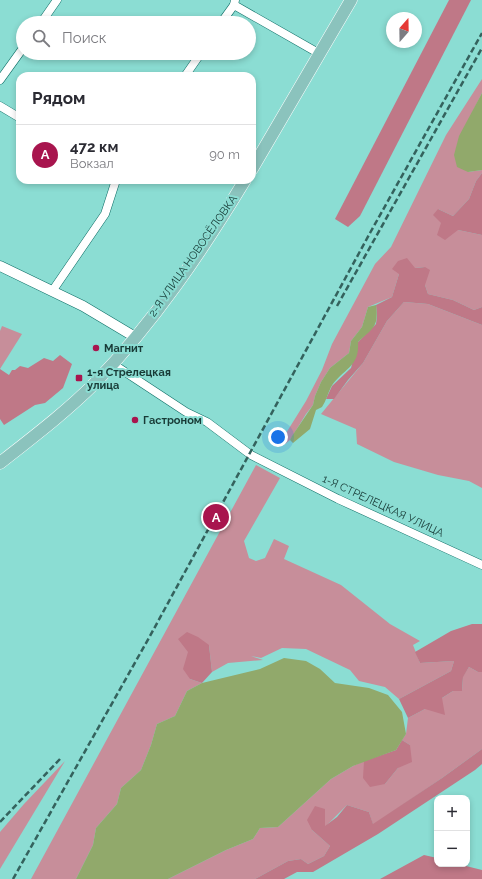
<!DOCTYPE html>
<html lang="ru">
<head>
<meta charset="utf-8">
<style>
	:root { --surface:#fff; --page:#f7f7f7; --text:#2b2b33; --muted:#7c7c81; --line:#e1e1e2; --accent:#a8154e }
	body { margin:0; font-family:Raleway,sans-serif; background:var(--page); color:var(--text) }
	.controls { position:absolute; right:12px; bottom:12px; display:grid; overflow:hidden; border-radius:8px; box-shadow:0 2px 6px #0003 }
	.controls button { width:36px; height:36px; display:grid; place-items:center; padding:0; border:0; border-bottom:1px solid var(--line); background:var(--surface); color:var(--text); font:20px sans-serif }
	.compass { position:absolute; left:386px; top:12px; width:36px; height:36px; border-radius:50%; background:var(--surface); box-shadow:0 2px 6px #0003; rotate:20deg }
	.you { position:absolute; left:278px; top:437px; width:14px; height:14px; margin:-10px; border:3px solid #fff; border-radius:50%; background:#1a73e8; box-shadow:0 0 0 6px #1a73e833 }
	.badge { display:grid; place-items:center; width:26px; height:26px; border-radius:50%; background:var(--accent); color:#fff; font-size:13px; font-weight:700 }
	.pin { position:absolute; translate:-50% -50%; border:2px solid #fff; box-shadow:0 1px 4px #0006 }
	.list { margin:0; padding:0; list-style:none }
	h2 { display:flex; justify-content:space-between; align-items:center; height:52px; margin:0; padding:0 16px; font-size:17px }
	h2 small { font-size:13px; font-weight:400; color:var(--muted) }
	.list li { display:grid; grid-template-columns:26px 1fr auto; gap:12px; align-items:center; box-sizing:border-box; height:60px; padding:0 16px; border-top:1px solid var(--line) }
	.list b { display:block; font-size:15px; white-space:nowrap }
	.list p { margin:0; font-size:13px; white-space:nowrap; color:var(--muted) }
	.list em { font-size:13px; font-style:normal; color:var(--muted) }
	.icon { flex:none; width:22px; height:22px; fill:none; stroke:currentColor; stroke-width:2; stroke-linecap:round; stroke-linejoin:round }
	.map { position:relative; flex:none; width:482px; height:879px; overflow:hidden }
	.search { position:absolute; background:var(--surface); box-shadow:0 2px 6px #0003; left:16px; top:16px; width:240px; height:44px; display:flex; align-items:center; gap:10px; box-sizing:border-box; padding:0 14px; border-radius:22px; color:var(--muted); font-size:15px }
	.panel { position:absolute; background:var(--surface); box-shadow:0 2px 6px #0003; left:16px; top:72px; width:240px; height:112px; border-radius:12px }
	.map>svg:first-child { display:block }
	.green { fill:#c78e9a }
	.forest { fill:#bf7887 }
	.water { fill:#91a96b }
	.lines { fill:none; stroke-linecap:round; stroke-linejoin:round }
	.minor-casing { stroke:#0b6d65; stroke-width:9 }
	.tertiary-casing { stroke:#0b6d65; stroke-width:11 }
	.primary-casing { stroke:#fff; stroke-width:13 }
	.minor { stroke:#fff; stroke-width:8 }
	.tertiary { stroke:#fff; stroke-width:10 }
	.primary { stroke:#8bc3bd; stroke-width:12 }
	.rail { stroke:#34625d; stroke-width:2.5; stroke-dasharray:6 3; stroke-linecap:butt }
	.poi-dot { fill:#a8154e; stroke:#8bddd3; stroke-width:1.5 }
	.labels { text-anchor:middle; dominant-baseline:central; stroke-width:4; stroke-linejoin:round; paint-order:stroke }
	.street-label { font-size:11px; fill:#183b37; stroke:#8bddd3 }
	.poi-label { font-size:11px; font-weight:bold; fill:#183b37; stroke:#8bddd3; text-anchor:start }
</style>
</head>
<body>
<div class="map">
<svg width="482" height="879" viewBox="0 0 482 879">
	<rect width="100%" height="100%" fill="#8bddd3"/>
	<g class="green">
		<polygon points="482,79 482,93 472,113 468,172 482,170 482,173 476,181 469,199 453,216 438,209 458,230 482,235 482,307 474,310 453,300 428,294 425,285 425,267 415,268 399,274 392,297 368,307 362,327 351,341 349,353 330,368 321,382 315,396 313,405 306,414 290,440 285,444 283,438 306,401 322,370 332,344 375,264 391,247 446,135"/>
		<polygon points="404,302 428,304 482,325 482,488 469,481 438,475 394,462 357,444 356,429 321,414 363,363 387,321"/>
		<polygon points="2,326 22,334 0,369 0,331"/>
		<polygon points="256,465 280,478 244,541 249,558 256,561 265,558 274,539 289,546 284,559 341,585 390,624 420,641 413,645 420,663 454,661 451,671 399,699 385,687 359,681 350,670 306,649 282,648 261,658 251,656 263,660 228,663 212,672 209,645 188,652 190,679 202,683 187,691 175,716 157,724 151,745 141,770 121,788 117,804 96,828 93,845 76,879 31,879"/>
		<polygon points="469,667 478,672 482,672 482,749 442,778 373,825 369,812 347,805 325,827 312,830 330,846 324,856 308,864 301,859 288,861 255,879 168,879 226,850 253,839 260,828 278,827 331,779 353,766 364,761 364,778 385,784 398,768 410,745 402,740 406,734 408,718 425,709 453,691 462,691 463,676"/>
		<polygon points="65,761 0,869 0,832 24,804"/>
	</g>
	<g class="forest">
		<polygon points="449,0 471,0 360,216 348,227 335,219"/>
		<polygon points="482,173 482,235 458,230 445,240 437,235 441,223 433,215 438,209 453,216 469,199 476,181"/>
		<polygon points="407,258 415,268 425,267 430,270 425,285 428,294 453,300 474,310 482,307 482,325 428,304 404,302 387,321 363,363 348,380 334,399 326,399 332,386 351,368 358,342 376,324 377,316 376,305 392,297 399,274 392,269 398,261"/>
		<polygon points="60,355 72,364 63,388 45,403 35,405 4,425 0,419 0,369 9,375 12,370 15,370 20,366 28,368 44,358 53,361"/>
		<polygon points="472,624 482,624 482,672 478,672 469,667 463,677 462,691 453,691 442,698 445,715 425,709 408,718 399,699 451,671 454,661 420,663 415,652 451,631"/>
		<polygon points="187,632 198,637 209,645 212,672 202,683 190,679 183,669 188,652 178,639"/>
		<polygon points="402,740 410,745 412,762 398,768 385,784 370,787 363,778 364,761 396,750"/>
		<polygon points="482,749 482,764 475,770 378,834 313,872 297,872 284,879 255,879 288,861 301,859 308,864 324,856 330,846 312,830 307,820 315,806 325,809 325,826 337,817 347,805 369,812 373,824 442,778"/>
		<polygon points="424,855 437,858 437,864 458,864 482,870 482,879 380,879"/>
	</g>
	<g class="water">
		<polygon points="482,93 482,170 468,172 457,167 454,155 459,136"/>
		<path d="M376 305C379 327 373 328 358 342 360 368 342 369 331 387 328 393 326 401 322 407L316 410 310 429 293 443 290 440 292 436 313 405 315 396 321 382 330 368 349 353 351 341 362 327 368 307Z"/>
		<polygon points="284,658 306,661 320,669 335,683 369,688 388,695 402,712 406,734 396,750 353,766 331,779 278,827 260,828 253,839 226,850 168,879 76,879 93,845 96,828 117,804 121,788 141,770 151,745 157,724 175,716 187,691 202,683 260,669"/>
	</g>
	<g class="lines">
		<g class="minor-casing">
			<g id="minor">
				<polyline points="234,5 320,54"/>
				<polyline points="41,23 57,0"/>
				<polyline points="221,23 234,5 235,0"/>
				<polyline points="185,76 201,53"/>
				<polyline points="0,80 23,48"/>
				<polyline points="0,106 20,118"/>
				<polyline points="53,290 105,214 116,180"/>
				<polyline points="113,364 186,412 207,422 251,455 338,499 482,565"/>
			</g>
		</g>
		<g class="tertiary-casing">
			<polyline id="tertiary" points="0,266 83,306 135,337"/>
		</g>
		<g class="primary-casing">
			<g id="primary">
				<polyline points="252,169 351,0"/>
				<path d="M0 463C33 437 66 412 95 383 154 322 202 251 245 180"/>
			</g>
		</g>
		<use href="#minor" class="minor"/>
		<use href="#tertiary" class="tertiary"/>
		<use href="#primary" class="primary"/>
		<g class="rail">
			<polyline points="337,306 482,48"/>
			<polyline points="0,822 60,759"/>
			<polyline points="13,879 150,636 370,233 482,33"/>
		</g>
	</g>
	<g class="poi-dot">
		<circle cx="96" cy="348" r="4"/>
		<rect x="75" y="374" width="8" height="8" rx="2"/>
		<circle cx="135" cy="420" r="4"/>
	</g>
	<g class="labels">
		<g class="street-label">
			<text transform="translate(193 256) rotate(-55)">2-Я УЛИЦА НОВОСЁЛОВКА</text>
			<text transform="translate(383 506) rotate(25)">1-Я СТРЕЛЕЦКАЯ УЛИЦА</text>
		</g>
		<g class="poi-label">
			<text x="104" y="348">Магнит</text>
			<text x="87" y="372">1-я Стрелецкая<tspan x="87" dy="13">улица</tspan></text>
			<text x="143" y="420">Гастроном</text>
		</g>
	</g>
</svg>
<div class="controls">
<button>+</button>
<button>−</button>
</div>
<svg class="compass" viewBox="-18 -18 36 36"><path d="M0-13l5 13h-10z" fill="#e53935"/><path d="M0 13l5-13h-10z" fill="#7c7c81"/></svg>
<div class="you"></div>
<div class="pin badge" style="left:216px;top:517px">A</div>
<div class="search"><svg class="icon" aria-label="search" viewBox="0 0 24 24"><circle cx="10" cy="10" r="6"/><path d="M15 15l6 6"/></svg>Поиск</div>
<section class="panel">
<h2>Рядом<small></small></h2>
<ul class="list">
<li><span class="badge">A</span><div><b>472 км</b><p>Вокзал</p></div><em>90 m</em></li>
</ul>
</section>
</div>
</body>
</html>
